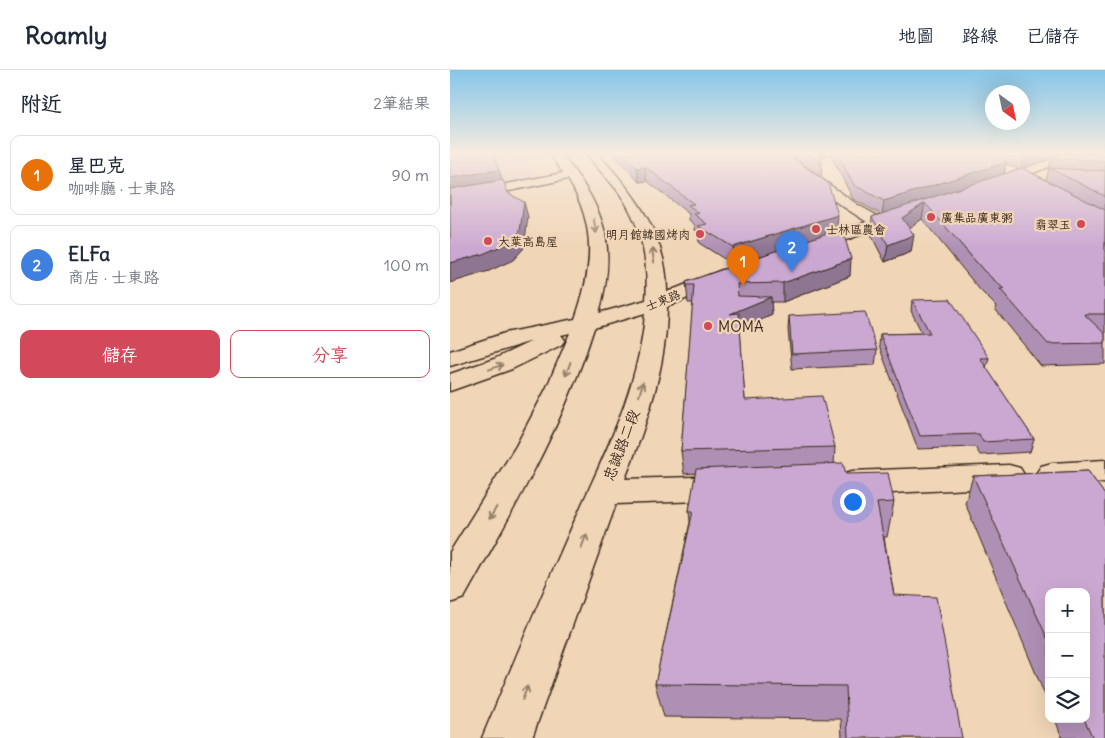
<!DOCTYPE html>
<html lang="zh-TW">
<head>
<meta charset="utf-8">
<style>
	:root { --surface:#fff; --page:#f6f6f7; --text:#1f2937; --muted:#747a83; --line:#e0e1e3; --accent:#d1495b }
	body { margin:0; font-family:Delius,"LXGW WenKai TC",sans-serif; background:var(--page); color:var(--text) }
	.controls { position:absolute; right:15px; bottom:15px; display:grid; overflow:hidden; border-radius:10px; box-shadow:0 5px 20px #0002 }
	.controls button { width:45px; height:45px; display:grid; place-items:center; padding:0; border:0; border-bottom:1px solid var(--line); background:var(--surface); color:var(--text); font:25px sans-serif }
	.compass { position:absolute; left:535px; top:15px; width:45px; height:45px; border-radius:50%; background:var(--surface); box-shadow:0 5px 20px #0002; rotate:147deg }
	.you { position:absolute; left:402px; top:431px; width:18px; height:18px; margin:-12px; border:4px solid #fff; border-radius:50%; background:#1a73e8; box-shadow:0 0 0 8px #1a73e833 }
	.badge { display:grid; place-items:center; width:32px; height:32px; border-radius:50%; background:var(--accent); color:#fff; font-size:16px; font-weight:700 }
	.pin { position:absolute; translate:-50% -41px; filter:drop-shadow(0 1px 2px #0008) }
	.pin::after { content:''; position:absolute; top:26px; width:18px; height:15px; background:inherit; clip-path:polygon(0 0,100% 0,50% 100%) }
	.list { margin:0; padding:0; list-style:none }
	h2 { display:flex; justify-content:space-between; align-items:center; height:65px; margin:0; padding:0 20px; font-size:21px }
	h2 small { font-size:16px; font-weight:400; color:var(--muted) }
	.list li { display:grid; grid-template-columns:32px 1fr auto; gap:15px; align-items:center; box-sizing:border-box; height:80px; margin:0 10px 10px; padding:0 10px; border:1px solid var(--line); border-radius:10px }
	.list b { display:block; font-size:19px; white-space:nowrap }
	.list p { margin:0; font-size:16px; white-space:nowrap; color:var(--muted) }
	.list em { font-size:16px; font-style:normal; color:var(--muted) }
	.actions { display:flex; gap:10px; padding:15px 20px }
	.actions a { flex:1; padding:11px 0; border:1px solid var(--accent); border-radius:10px; text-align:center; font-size:18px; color:var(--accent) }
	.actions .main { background:var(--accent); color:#fff }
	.icon { flex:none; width:28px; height:28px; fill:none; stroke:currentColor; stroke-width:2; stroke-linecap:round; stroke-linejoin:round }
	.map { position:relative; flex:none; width:655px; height:668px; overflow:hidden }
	header { display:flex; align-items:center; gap:30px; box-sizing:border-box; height:70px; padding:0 25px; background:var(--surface); border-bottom:1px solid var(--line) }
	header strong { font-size:24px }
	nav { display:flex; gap:28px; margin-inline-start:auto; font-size:18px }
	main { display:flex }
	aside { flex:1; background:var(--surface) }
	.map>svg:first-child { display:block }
	.built { fill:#e5c8bf }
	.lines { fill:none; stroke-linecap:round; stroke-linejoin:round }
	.minor-casing { stroke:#3b2a1e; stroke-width:3 }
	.minor { fill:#f0d5b7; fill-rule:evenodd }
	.wall { fill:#af90b5; stroke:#3b2a1e; fill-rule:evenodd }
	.shaded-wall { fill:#8e7693; stroke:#3b2a1e }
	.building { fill:#cba8d2; stroke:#3b2a1e }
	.oneway { stroke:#96806a }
	.poi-dot { fill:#d1495b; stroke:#f0d5b7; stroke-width:2 }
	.labels { text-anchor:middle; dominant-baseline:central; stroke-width:4.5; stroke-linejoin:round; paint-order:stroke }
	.far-poi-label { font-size:12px; fill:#3b2a1e; stroke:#f0d5b7; text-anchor:start }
	.far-street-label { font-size:12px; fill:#3b2a1e; stroke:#f0d5b7 }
	.poi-label { font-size:15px; fill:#3b2a1e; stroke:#f0d5b7; text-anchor:start }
	.street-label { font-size:15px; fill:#3b2a1e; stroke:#f0d5b7 }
</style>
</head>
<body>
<header>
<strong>Roamly</strong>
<nav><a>地圖</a><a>路線</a><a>已儲存</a></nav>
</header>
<main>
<aside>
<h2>附近<small>2筆結果</small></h2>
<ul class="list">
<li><span class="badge" style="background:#e8710a">1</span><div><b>星巴克</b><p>咖啡廳 · 士東路</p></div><em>90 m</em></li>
<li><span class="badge" style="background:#3f7fe0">2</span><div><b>ELFa</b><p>商店 · 士東路</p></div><em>100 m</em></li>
</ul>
<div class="actions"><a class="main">儲存</a><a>分享</a></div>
</aside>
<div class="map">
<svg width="655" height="668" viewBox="0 0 655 668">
	<rect width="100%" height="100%" fill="#f0d5b7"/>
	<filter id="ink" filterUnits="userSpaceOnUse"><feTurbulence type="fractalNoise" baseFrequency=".02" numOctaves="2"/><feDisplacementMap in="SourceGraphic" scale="10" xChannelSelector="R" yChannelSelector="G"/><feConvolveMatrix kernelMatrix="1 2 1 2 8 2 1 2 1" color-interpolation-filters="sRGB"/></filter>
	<g filter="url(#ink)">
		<polygon class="built" points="0,84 76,84 87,106 61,115 0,126"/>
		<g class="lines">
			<g class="minor-casing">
				<g id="minor">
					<path d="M100 84H111C155 138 168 174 149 243L196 230C199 191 191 152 167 120 157 108 146 97 137 84H148C185 124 217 165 217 222L272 200 279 202 282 206 279 210 217 237C217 296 196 355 175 409L279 406 291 410 296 418 291 426 279 430 166 434 82 668H32C60 601 88 534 117 468 147 399 190 320 195 243L144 258C114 354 63 440 14 528L0 533V482L66 376 96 319 120 263 111 265 115 270 111 275 62 299 0 321V304L44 289 82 271 0 296V281L55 263 125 249C143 197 147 157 118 109L0 133V125L113 103Z"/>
					<polygon points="323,84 336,84 408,135 431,148 457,140 462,141 464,144 462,147 364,181 358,182 352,181 349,177 352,173 417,152 386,132"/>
					<polygon points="617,84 633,84 549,116 544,117 538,113 539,110"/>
					<polygon points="655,390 655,412 602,415 591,412 586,404 591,396 602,393"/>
					<polygon points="559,395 570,398 575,406 570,414 559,417 402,425 390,421 386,413 390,405 402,401"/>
				</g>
			</g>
			<use href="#minor" class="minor"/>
		</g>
		<g class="wall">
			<polygon points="163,84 337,84 387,160 400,206 333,232 321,232 322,245 290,259 295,330 385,377 384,394 396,404 444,432 437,467 434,467 444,525 512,668 392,668 391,649 214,647 205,614 240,452 239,441 246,403 234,404 231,381 243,233 238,233 236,212 284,195 249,173 248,162 245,160 245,155 239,150 239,144 197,111 189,112"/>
			<polygon points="339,84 379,84 370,88 372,94 371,107"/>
			<path d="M380 84H655V294L591 296 545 239 546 236 530 220 472 149 459 158 461 182 435 192 420 163 422 147 430 144 403 129ZM609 85 602 88 596 110 573 98ZM556 94 569 99 554 104Z"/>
			<polygon points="462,230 539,288 536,298 584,369 580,382 530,385 525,377 468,379 429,276 430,264 472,263 461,241"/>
			<polygon points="339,246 427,280 425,295 342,299 338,260"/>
			<polygon points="638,401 655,425 655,668 612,668 605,649 636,649 636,522 599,522 599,635 515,433 523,406"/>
		</g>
		<g class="shaded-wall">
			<polygon points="367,84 379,84 366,89"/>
			<polygon points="580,84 611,84 571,99 574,86"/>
			<polygon points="557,92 553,105 432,146 434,131"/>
			<polygon points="195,97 197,111 189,112 187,98"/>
			<polygon points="49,100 53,113 0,123 0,108"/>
			<polygon points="74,132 78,147 74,178 63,190 39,201 0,213 0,193"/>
			<polygon points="475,133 472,149 450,165 452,148"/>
			<polygon points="388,145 387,161 284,195 283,177"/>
			<polygon points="464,165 461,182 435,192 438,175"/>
			<polygon points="401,189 400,206 333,232 333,213"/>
			<polygon points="321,227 322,245 281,263 280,244"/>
		</g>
		<g class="building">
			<polygon points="0,84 43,84 49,100 0,108"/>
			<polygon points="173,84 337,84 378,113 388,145 283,177 248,156 257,154 244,144 249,143 238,135 244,134 195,97 187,98"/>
			<polygon points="358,84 369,84 372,94"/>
			<polygon points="387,84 535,84 557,92 434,131 404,115"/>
			<polygon points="567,84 580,84 574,86"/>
			<polygon points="611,84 655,84 655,91 602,88"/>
			<polygon points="572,98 655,140 655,244 634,244 655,264 655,273 598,274 550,219 554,219 534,201 475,133 452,148 464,165 438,175 422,147"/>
			<polygon points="599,98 655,101 655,126"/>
			<polygon points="53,110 58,123 74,132 70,161 58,173 33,184 0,193 0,119"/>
			<polygon points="392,158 401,189 333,213 287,214 288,226 321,227 280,244 289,243 295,330 372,326 385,377 231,381 244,215 237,215 236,212"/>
			<polygon points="500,229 539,288 530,288 584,369 533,372 529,364 470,366 430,264 480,263 462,230"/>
			<polygon points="415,242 427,280 342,284 339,246"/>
			<polygon points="393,393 396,404 438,403 444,432 427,433 444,525 486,527 512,668 398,668 396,616 205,614 243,441 239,441 246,399"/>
			<polygon points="638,401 655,425 655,668 643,668 634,649 636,649 636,522 599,522 599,572 523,406"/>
		</g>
		<defs><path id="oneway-shaft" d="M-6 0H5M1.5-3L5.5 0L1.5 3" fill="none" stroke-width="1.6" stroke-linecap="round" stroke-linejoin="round" transform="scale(1.25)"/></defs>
		<g class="oneway">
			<use href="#oneway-shaft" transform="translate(145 156) rotate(79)"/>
			<use href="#oneway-shaft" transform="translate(203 185) rotate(-99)"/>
			<use href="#oneway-shaft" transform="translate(46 297) rotate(-20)"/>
			<use href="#oneway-shaft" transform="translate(118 299) rotate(109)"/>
			<use href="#oneway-shaft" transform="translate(191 319) rotate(-75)"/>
			<use href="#oneway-shaft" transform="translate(43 443) rotate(121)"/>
			<use href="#oneway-shaft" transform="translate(134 471) rotate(-69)"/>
			<use href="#oneway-shaft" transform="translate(75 623) rotate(-69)"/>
		</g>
	</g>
	<linearGradient id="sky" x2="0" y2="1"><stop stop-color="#85c6e9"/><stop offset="0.47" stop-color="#f8ecdf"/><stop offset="1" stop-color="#f8ecdf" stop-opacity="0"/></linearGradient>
	<rect width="655" height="178" fill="url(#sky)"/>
	<g class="poi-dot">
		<circle cx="481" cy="147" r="5"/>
		<circle cx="631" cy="154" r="5"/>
		<circle cx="366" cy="159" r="5"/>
		<circle cx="250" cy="164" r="5"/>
		<circle cx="38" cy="171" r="5"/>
		<circle cx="258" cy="256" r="5"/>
	</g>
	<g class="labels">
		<g class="far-poi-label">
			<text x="491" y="147">廣集品廣東粥</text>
			<text x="621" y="154" text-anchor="end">翡翠玉</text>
			<text x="376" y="159">士林區農會</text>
			<text x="240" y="164" text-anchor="end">明月館韓國烤肉</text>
			<text x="48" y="171">大葉高島屋</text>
		</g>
		<g class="far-street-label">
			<text transform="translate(213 230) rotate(-21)">士東路</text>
		</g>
		<g class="poi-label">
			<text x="268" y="256">MOMA</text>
		</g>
		<g class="street-label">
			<text transform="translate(171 375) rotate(-69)">忠誠路二段</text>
		</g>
	</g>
</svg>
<div class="controls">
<button>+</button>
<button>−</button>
<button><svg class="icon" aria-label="layers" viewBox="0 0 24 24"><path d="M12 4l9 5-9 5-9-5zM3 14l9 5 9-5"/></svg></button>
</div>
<svg class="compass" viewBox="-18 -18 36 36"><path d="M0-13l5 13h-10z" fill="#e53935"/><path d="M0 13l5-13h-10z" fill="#747a83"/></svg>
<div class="you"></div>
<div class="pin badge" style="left:293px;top:216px;background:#e8710a">1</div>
<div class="pin badge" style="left:342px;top:202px;background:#3f7fe0">2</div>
</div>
</main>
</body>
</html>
